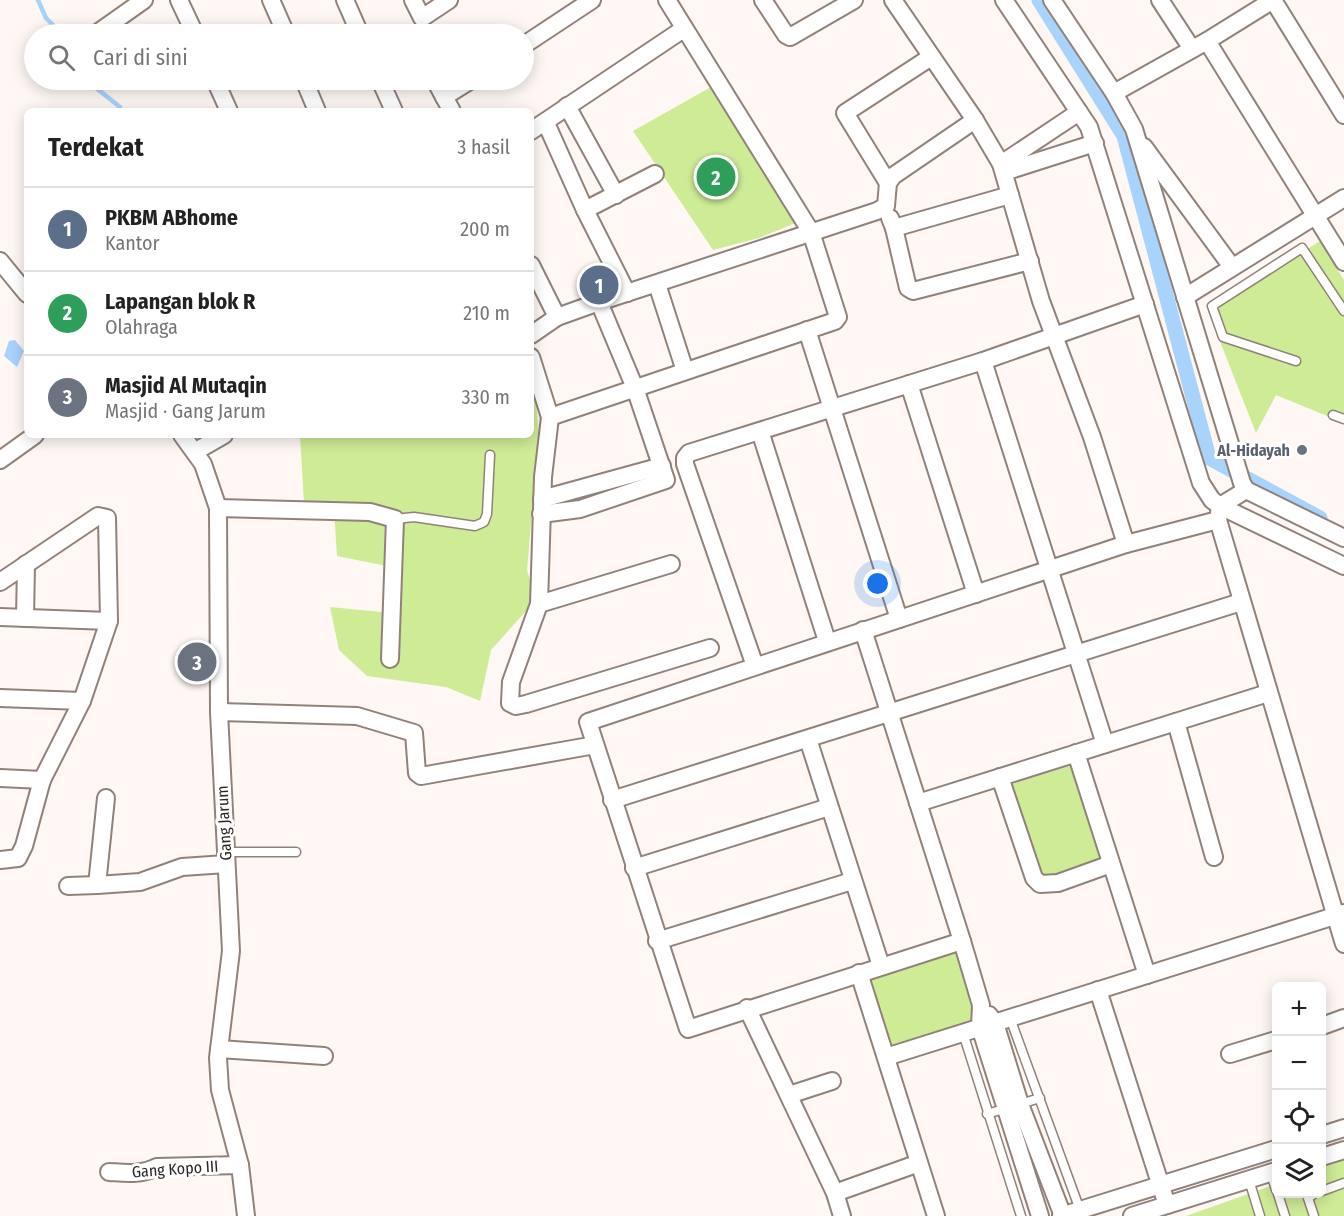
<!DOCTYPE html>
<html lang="id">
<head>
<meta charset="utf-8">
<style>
	:root { --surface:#fff; --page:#f2f2f2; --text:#222; --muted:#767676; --line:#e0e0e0; --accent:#1d6860 }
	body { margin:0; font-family:"Fira Sans Condensed",sans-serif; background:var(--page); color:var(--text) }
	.controls { position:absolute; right:18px; bottom:18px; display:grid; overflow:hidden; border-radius:9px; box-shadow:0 3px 15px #0003 }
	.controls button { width:54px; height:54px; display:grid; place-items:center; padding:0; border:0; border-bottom:2px solid var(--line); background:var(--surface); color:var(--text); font:30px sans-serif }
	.you { position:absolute; left:878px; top:584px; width:21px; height:21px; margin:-15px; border:4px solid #fff; border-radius:50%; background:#1a73e8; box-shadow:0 0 0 9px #1a73e833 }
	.badge { display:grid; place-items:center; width:39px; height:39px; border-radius:50%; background:var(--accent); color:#fff; font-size:20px; font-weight:700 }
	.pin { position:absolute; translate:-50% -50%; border:3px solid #fff; box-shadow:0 2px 6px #0006 }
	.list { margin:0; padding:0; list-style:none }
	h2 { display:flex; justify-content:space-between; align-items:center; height:78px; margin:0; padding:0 24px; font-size:26px }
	h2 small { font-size:20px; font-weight:400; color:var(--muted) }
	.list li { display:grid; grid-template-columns:39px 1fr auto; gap:18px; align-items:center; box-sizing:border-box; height:84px; padding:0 24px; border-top:2px solid var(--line) }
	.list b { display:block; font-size:22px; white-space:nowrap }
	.list p { margin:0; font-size:20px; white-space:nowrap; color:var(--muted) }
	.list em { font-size:20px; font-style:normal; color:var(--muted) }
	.icon { flex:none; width:33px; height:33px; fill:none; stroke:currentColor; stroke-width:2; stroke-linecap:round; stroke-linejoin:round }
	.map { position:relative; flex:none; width:1344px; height:1216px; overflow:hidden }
	.search { position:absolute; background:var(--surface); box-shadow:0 3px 15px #0003; left:24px; top:24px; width:510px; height:66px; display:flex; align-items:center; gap:15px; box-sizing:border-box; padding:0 21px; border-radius:33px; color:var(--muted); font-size:22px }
	.panel { position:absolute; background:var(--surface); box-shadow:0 3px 15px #0003; left:24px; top:108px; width:510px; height:330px; border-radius:9px }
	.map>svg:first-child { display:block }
	.green { fill:#ceeb96 }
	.water { fill:#a8d3fc }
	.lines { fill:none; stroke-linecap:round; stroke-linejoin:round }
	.stream { stroke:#a8d3fc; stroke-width:4.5 }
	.canal { stroke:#a8d3fc; stroke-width:15 }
	.lane-casing { stroke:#918279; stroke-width:11 }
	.street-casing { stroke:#918279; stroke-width:20 }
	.lane { stroke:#fff; stroke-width:8 }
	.street { stroke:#fff; stroke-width:16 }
	.worship-dot { fill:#6b7280; stroke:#fff; stroke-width:2 }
	.labels { text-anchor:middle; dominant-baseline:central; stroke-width:6; stroke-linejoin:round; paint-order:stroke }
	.worship-label { font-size:16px; font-weight:bold; fill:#5b616d; stroke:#fff; text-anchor:end }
	.street-label { font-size:16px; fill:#2d2723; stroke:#fff }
</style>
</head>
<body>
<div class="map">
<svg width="1344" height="1216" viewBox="0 0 1344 1216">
	<rect width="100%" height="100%" fill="#fef7f3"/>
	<g class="green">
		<polygon points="711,87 798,222 759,238 713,250 633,131"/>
		<polygon points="1320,241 1344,280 1344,423 1276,395 1256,433 1208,311"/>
		<polygon points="531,380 535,389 539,434 527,570 536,600 491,650 480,701 446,687 367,676 339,650 330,607 391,613 387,566 337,556 334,509 304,503 300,435 531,435"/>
		<polygon points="1073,765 1104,862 1042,881 1009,785"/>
		<polygon points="955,950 977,1020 889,1050 866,978"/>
		<polygon points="1344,1160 1344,1216 1186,1216 1276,1184 1276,1194 1322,1194 1322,1168"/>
	</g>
	<polygon class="water" points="15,340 24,351 17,367 4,356 9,341"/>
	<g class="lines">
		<g class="stream">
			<polyline points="38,0 46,18 62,34"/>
			<polyline points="86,80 120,107"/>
		</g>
		<polyline class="canal" points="1039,0 1124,136 1209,458 1320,518"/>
		<g class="lane-casing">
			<g id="lane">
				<polyline points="1296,361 1223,337 1212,306 1302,248 1344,311"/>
				<polyline points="1333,415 1344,419"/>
				<polyline points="395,519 414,517 475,526 484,522 487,514 490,455"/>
				<polyline points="226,852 296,852"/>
				<polyline points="1010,1018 1080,1210"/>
				<polyline points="963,1033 1021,1216"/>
				<polyline points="987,1114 1040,1098"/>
				<polyline points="1271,1173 1276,1190"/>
				<polyline points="1249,1180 1260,1216"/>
				<polyline points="1322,1191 1344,1183"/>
				<polyline points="1278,1194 1285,1216"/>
				<polyline points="1314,1194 1308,1198 1314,1216"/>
			</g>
		</g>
		<g class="street-casing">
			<g id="street">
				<polyline points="179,0 195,34"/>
				<polyline points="271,0 286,34"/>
				<polyline points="345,0 360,34"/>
				<polyline points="413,0 422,18 449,0"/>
				<polyline points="763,0 786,35 790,37 854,0"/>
				<polyline points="893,0 975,120 1001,164 1041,301 1092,437 1126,544"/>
				<polyline points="1004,0 1089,127 1201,483 1212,500 1220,506 1344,566"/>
				<polyline points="1052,0 1114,93 1134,129 1242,483 1246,490 1344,538"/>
				<polyline points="1160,0 1192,49"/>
				<polyline points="1273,0 1344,115"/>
				<polyline points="96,34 144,0"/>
				<polyline points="1207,41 1344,262"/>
				<polyline points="524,45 592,0"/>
				<polyline points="215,80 229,111"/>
				<polyline points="304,80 317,111"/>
				<polyline points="380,80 394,111"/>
				<polyline points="435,80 444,97"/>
				<polyline points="1114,93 1207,41 1273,0"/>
				<polyline points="567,106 616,195"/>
				<polyline points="452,111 444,97 471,80"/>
				<polyline points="546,123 585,210 627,293"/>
				<polyline points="531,131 679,32"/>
				<polyline points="1144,147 1232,267"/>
				<polyline points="1001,164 1079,112"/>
				<polyline points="1004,172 1095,143"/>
				<polyline points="888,183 845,113 931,57"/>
				<polyline points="585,210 655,174"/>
				<polyline points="890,218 894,228 1010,195"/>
				<polyline points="894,228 908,288 913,291 1030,261"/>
				<polyline points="0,261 27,294"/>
				<polyline points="531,265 557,317"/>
				<polyline points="657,284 685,371"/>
				<polyline points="1185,297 1344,198"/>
				<polyline points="807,330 899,619"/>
				<polyline points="531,335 557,317 599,302 877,211 886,206 888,183 893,176 975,120"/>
				<polyline points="531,357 550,417 543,477 539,604 511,682 510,703 516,706 526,704 710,648"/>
				<polyline points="983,361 1105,744"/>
				<polyline points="909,384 976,594"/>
				<polyline points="550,417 835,321 838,317 811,232 667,0"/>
				<polyline points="760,431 827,641"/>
				<polyline points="182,435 203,464 218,508 219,712 231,951 218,1058 220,1090 240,1165 246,1216"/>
				<polyline points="196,451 224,435"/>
				<polyline points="0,460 35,435"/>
				<polyline points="542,499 662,466"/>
				<polyline points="218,508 370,512 395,519 390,659"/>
				<polyline points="541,514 580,509 666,480 635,388 599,302"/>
				<polyline points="1218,520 1344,944"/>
				<polyline points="0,582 98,516 107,518 109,621 82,701 42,780 24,846 18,858 0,860"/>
				<polyline points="539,604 671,564"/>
				<polyline points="0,617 109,621"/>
				<polyline points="25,618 26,564"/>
				<polyline points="863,630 962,941 981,1005 980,1027 1040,1216"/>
				<polyline points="755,666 685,464 685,458 689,453 983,361 1145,304"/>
				<polyline points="0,698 82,701"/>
				<polyline points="219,712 357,716 414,733 417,773 421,776 595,745"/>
				<polyline points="1176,722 1214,857"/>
				<polyline points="808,739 881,966"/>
				<polyline points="1076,753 1147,975"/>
				<polyline points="1000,777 1034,878 1040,884 1058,883 1111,864"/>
				<polyline points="0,778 42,780"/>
				<polyline points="106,798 97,885 140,882 182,867 226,864"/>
				<polyline points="612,800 1241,602"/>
				<polyline points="918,803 1268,693"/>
				<polyline points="634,868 829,807"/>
				<polyline points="68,886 97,885"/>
				<polyline points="657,941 852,881"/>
				<polyline points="962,941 688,1029 588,722 1126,544 1218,520 1220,506 1246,490"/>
				<polyline points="859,973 936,1216"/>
				<polyline points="1098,990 1167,1205"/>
				<polyline points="747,1008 835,1193 842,1216"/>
				<polyline points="989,1015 995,1023 1020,1104 1063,1216"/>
				<polyline points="1322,1026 1344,1018"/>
				<polyline points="219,1049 324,1056"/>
				<polyline points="1230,1054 1276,1040"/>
				<polyline points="886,1057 1344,913"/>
				<polyline points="789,1095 832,1081"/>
				<polyline points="1322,1135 1344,1128"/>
				<polyline points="1322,1157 1344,1150"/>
				<path d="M109 1172C127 1173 141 1175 157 1167L240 1165"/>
				<polyline points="835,1193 919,1163"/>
				<polyline points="1061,1216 1276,1149"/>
				<polyline points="1132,1216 1276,1171"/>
			</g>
		</g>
		<use href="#lane" class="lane"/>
		<use href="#street" class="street"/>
	</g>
	<circle class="worship-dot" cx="1302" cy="450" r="6"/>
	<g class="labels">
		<g class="worship-label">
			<text x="1290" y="450">Al-Hidayah</text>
		</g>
		<g class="street-label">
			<text transform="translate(224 823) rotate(-93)">Gang Jarum</text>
			<text transform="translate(175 1169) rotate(-4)">Gang Kopo III</text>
		</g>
	</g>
</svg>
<div class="controls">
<button>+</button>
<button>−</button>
<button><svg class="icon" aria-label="locate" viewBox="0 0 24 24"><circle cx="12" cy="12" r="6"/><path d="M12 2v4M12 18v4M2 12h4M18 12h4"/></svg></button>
<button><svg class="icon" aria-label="layers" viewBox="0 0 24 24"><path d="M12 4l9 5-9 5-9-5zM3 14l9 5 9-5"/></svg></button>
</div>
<div class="you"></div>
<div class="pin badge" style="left:599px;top:285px;background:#5c6f8a">1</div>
<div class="pin badge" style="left:716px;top:177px;background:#2e9e5b">2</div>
<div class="pin badge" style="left:197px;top:662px;background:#6b7280">3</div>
<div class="search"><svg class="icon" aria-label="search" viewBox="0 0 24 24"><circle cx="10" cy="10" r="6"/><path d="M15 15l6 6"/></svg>Cari di sini</div>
<section class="panel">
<h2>Terdekat<small>3 hasil</small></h2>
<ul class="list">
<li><span class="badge" style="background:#5c6f8a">1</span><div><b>PKBM ABhome</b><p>Kantor</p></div><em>200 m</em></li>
<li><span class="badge" style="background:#2e9e5b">2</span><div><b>Lapangan blok R</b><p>Olahraga</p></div><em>210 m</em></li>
<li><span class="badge" style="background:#6b7280">3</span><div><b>Masjid Al Mutaqin</b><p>Masjid · Gang Jarum</p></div><em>330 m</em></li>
</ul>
</section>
</div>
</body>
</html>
